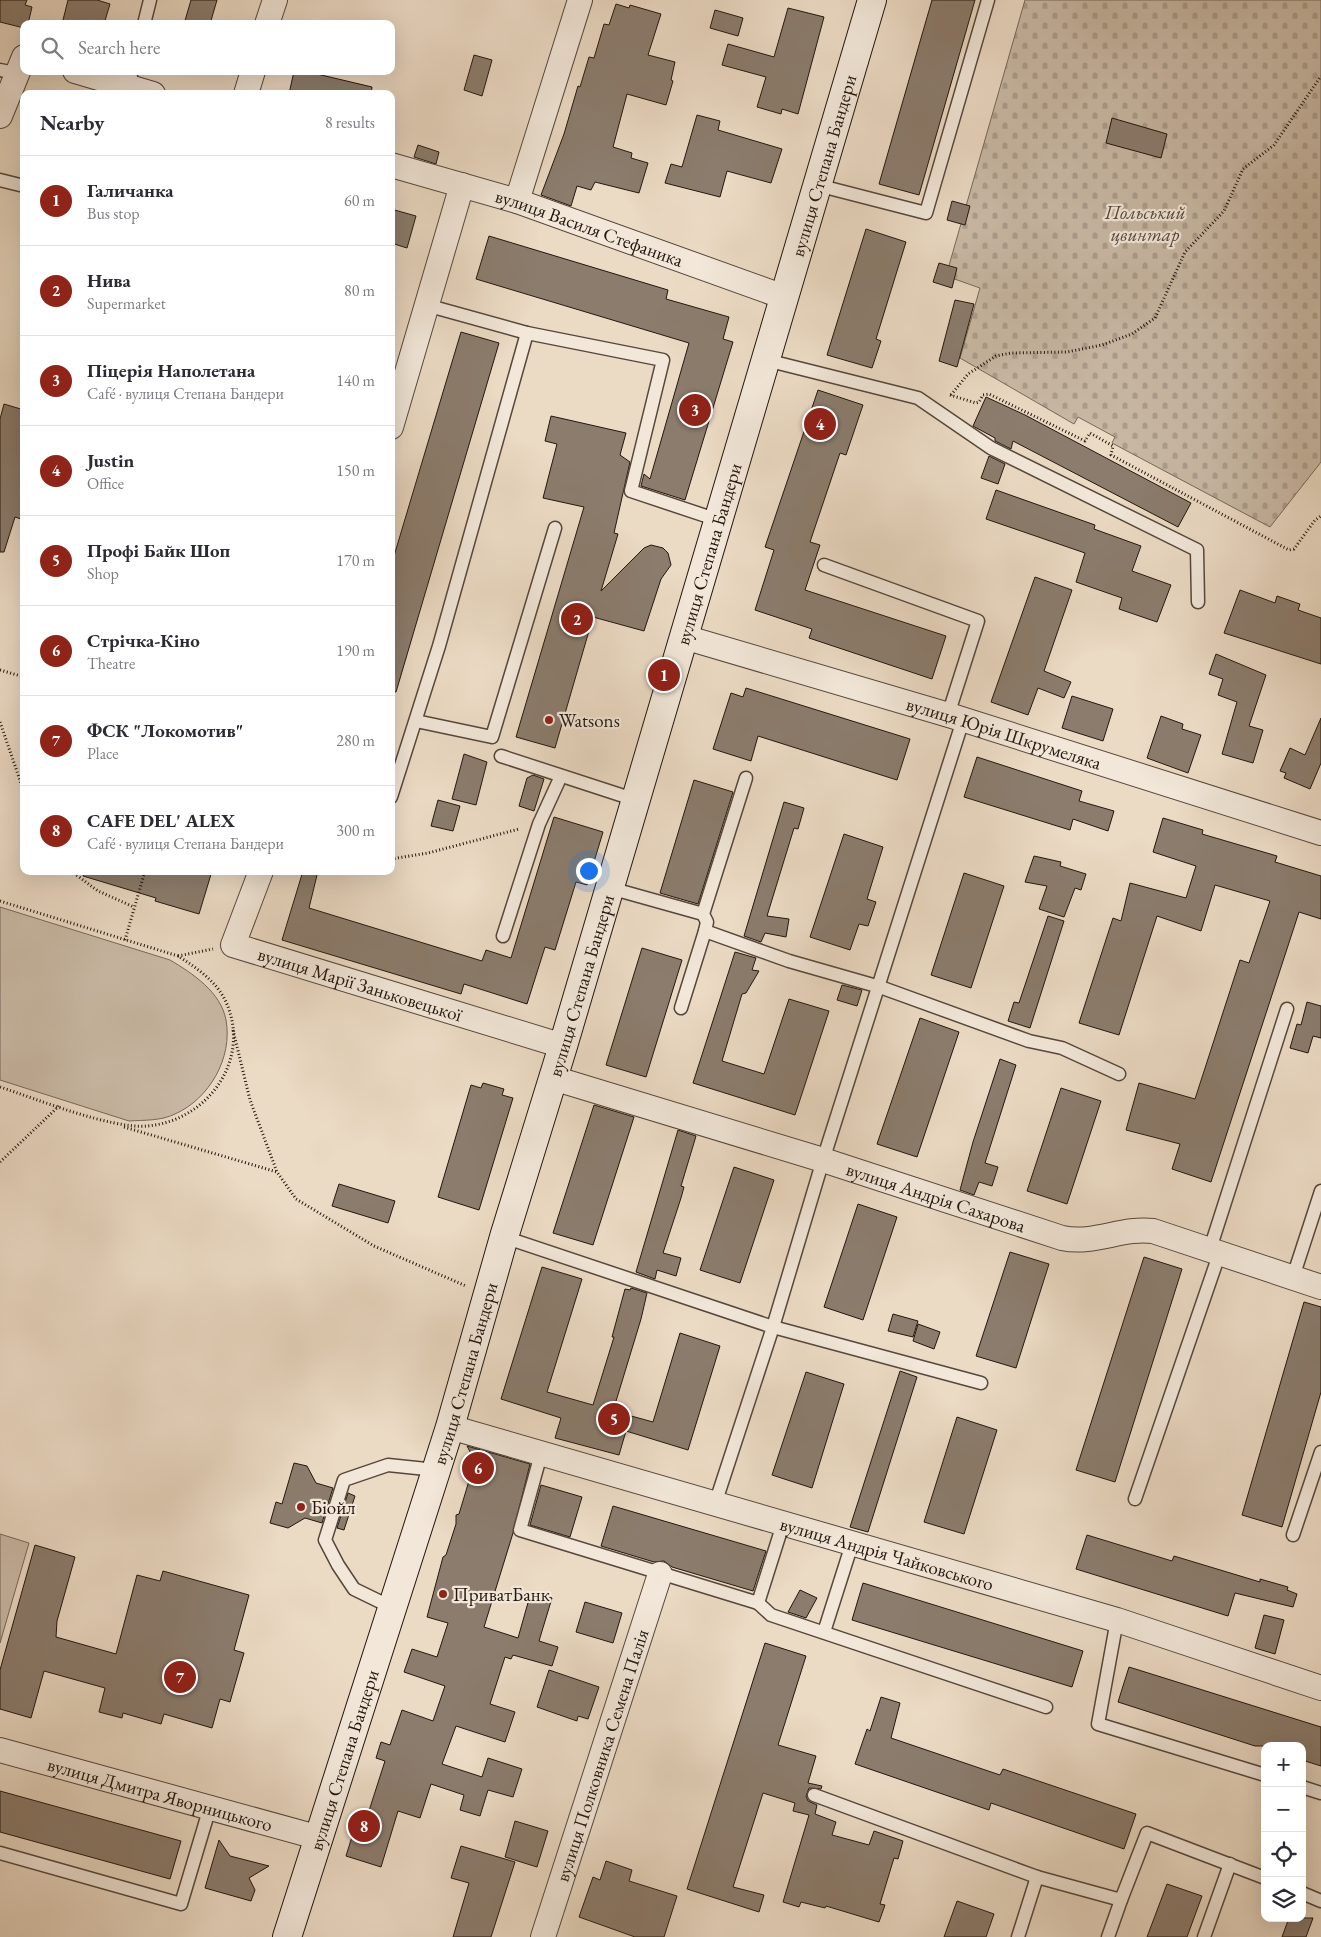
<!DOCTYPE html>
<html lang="en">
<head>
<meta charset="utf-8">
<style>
	:root { --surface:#fff; --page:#f7f7f7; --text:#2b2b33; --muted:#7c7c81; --line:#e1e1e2; --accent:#8f2418 }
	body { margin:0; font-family:"EB Garamond",serif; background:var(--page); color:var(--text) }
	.controls { position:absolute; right:15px; bottom:15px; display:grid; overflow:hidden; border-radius:10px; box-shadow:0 5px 20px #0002 }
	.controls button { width:45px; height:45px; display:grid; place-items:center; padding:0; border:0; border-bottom:1px solid var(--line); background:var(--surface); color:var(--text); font:25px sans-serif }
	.you { position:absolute; left:588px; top:870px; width:18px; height:18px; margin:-12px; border:4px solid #fff; border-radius:50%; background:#1a73e8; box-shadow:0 0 0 8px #1a73e833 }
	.badge { display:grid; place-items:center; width:32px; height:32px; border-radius:50%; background:var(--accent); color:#fff; font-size:16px; font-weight:700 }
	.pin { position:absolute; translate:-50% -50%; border:2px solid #fff; box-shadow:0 1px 5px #0006 }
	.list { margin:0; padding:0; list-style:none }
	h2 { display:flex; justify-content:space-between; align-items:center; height:65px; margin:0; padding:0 20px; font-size:21px }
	h2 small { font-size:16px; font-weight:400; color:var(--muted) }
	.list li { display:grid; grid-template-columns:32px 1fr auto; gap:15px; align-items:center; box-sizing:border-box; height:90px; padding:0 20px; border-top:1px solid var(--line) }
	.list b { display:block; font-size:19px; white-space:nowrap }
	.list p { margin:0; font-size:16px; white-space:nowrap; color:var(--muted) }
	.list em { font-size:16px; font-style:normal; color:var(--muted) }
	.icon { flex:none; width:28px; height:28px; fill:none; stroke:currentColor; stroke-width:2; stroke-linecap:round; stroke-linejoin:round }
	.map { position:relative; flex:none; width:1321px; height:1937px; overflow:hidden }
	.search { position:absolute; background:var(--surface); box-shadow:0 5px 20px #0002; left:20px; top:20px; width:375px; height:55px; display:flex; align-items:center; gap:12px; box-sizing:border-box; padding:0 18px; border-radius:10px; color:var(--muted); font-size:19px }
	.panel { position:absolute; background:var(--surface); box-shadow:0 5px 20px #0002; left:20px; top:90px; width:375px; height:785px; border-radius:10px }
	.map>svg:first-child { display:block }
	.cemetery { fill:url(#cemetery-stones); stroke:#76685a }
	.park { fill:#c9b9a5; stroke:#76685a }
	.building { fill:#8b7c6d; stroke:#23160e }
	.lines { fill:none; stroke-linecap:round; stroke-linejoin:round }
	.lane-casing { stroke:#55473c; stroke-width:15 }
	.street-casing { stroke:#55473c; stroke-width:26 }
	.secondary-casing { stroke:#23160e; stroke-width:30 }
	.path { stroke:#23160e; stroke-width:3; stroke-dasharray:1 2.5; stroke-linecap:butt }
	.lane { stroke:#f2e7d9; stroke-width:12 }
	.street { stroke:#f2e7d9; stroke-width:24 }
	.secondary { stroke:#f2e7d9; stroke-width:28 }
	.poi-dot { fill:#8f2418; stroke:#f2e7d9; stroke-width:2 }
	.labels { text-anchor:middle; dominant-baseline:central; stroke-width:4.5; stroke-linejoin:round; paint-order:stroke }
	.street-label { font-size:19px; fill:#23160e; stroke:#f2e7d9 }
	.park-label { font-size:19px; font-style:italic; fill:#55473b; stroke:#f2e7d9 }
	.poi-label { font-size:19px; fill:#23160e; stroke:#f2e7d9; text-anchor:start }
</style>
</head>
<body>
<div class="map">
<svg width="1321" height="1937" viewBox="0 0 1321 1937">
	<defs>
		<pattern id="cemetery-stones" width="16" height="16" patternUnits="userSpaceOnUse" patternTransform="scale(1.25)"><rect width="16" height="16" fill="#c9b9a5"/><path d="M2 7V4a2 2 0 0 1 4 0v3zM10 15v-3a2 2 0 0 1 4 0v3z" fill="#ac9e8d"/></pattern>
	</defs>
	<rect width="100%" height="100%" fill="#ebdac4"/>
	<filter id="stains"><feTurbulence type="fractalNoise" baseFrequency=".004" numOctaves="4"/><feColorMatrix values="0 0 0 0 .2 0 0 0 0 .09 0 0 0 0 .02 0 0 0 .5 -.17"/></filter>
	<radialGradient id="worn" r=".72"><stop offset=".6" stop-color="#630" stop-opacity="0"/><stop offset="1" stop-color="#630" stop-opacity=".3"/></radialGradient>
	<polygon class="cemetery" points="1025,0 1321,0 1321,462 1270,527 1112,443 1115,437 1078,417 1074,424 960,358 980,288 946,276"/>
	<g class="park">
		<path d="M0 907 170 960C192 973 221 992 226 1020 233 1058 209 1099 175 1114 161 1121 144 1120 129 1121L0 1080Z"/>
		<polygon points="0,1534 29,1543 0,1643"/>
	</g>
	<g class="building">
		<polygon points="0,0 27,0 25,5 32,7 28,24 24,24 24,28 0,22"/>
		<polygon points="68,0 97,0 110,4 104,24 62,24"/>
		<polygon points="191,0 217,0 210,24 184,24"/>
		<polygon points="932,0 975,0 919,195 879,184"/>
		<polygon points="616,4 629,8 630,5 661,14 648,55 675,62 671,80 673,81 666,105 627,94 613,147 632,153 631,158 648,163 639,193 595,182 591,190 577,186 571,206 541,195 564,134 578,86 580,87 589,57 594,58 604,24 609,25"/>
		<polygon points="788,8 824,17 798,114 782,109 781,114 757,107 766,77 722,65 728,44 774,57"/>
		<polygon points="715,10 743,18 738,36 710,28"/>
		<polygon points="474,55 492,60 482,96 464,90"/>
		<polygon points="294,71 318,71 317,74 372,87 371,94 289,94"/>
		<polygon points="697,115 720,121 718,130 782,149 771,183 727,171 720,197 665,183 671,164 682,167"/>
		<polygon points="1112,118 1167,134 1161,158 1106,143"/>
		<polygon points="418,145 439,152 436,164 414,157"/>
		<polygon points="952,201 970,206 965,225 947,220"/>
		<polygon points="391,209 416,216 407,248 391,243"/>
		<polygon points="866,229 906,242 876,339 881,341 872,368 827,355"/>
		<polygon points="489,236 668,290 666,299 729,317 723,339 733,342 685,500 641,486 644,474 650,479 689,343 476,279"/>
		<polygon points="939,263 957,268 952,288 933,282"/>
		<polygon points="955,300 974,304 957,367 939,361"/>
		<polygon points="461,332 499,343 396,692 391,691 391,566"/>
		<polygon points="818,390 863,405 846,455 840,453 810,542 820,545 805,590 946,636 932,679 809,638 812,629 755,610 774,550 765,547"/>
		<polygon points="986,397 1025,415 1191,503 1178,527 1013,441 1011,449 995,441 995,438 973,426"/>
		<polygon points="4,404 24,410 24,520 15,517 4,552 0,552 0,419"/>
		<polygon points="551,416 626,433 620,455 630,462 614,533 618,534 601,591 644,548 651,545 663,548 668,553 671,565 661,579 644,631 593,617 555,748 516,737 584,507 543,498 557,444 545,441"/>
		<polygon points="989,456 1005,464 998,484 981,478"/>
		<polygon points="996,490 1095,525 1094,529 1141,546 1132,571 1171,585 1157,622 1119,609 1122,598 1076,582 1085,553 986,519"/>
		<polygon points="1035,577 1072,590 1044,671 1071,682 1064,698 1038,688 1028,715 991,702"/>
		<polygon points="1240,590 1275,603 1277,596 1300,604 1298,610 1321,618 1321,664 1224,633"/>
		<polygon points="1216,654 1266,675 1249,726 1263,730 1253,763 1222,754 1237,702 1218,695 1223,679 1209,674"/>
		<polygon points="746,688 910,739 897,780 758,736 751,761 713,749 731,693 743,697"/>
		<polygon points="1072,696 1113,709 1103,741 1062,728"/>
		<polygon points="1161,716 1183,724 1182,729 1201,735 1188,773 1147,758"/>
		<polygon points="1321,718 1321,763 1310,789 1284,778 1286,773 1280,771 1290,748 1305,755"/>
		<polygon points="464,754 487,762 476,805 452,799"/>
		<polygon points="977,757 1082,791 1079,801 1114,811 1108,831 1073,819 1070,830 964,797"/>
		<polygon points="533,775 544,779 534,811 519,806 527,778"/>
		<polygon points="694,780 733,792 698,904 660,893"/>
		<polygon points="438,800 460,806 453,831 431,826"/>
		<polygon points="784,802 804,808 798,829 794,828 767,916 789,919 786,937 765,933 761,942 744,936"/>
		<polygon points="554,817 603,832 587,885 576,882 555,950 545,947 527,1004 464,984 461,994 282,940 303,871 318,871 309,908 482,961 486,950 511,958"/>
		<polygon points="1163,818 1203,830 1202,834 1277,856 1275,862 1321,876 1321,919 1299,912 1211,1182 1172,1169 1180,1144 1126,1130 1139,1083 1195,1099 1240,960 1249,963 1270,901 1215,885 1201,931 1157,916 1119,1035 1079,1023 1113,918 1121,921 1130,883 1186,898 1196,866 1153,852"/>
		<polygon points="844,834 883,847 867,899 876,902 868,926 859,924 850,950 810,937"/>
		<polygon points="1034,856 1061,862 1060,866 1086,874 1081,890 1075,888 1064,917 1039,909 1047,886 1025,882"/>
		<polygon points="84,871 212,871 199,914 155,901 156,898 83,876"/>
		<polygon points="964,873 1004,886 971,988 931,975"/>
		<polygon points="1048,916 1064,921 1030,1028 1008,1021 1014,1002 1019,1003"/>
		<polygon points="642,948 682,960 646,1077 606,1065"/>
		<polygon points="735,952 756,958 752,970 759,971 746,993 742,994 722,1061 764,1074 789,999 829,1011 795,1115 693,1083"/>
		<polygon points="842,985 862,990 857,1006 837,1000"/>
		<polygon points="1307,1002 1321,1006 1321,1038 1313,1036 1308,1053 1290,1048 1297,1024 1301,1025"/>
		<polygon points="920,1018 959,1032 917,1157 877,1144"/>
		<polygon points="1000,1059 1016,1065 985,1163 998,1167 992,1186 979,1182 974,1195 960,1190 973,1142"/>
		<polygon points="483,1083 504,1089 502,1095 513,1098 479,1210 438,1197 471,1085 481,1088"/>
		<polygon points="1061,1088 1101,1101 1067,1204 1027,1191"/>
		<polygon points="594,1105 634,1117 593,1245 553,1233"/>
		<polygon points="678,1130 696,1136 681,1186 684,1187 681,1198 663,1253 681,1258 676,1276 657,1270 655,1279 636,1272"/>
		<polygon points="734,1167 774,1180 740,1283 700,1270"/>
		<polygon points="339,1184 395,1201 388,1223 332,1206"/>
		<polygon points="858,1204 897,1217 863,1320 824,1307"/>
		<polygon points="1010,1252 1049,1264 1016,1368 976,1356"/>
		<polygon points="1144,1257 1182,1269 1115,1482 1076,1470"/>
		<polygon points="542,1267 582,1279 547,1392 593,1405 614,1337 612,1337 625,1289 630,1290 631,1288 647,1293 641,1319 613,1411 653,1422 680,1333 720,1346 688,1450 626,1431 619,1455 555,1438 561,1418 501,1399"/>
		<polygon points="1304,1302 1321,1307 1321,1392 1282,1527 1242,1515"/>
		<polygon points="893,1314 918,1321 913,1337 888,1331"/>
		<polygon points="918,1324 940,1332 934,1349 913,1341"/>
		<polygon points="900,1371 917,1377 868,1532 850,1527"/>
		<polygon points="806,1372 844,1384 812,1488 772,1475"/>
		<polygon points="957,1417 997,1430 964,1534 924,1522"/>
		<polygon points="467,1446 530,1464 513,1533 484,1627 518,1638 531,1592 552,1598 539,1641 558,1647 552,1666 513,1655 511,1659 505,1657 490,1704 515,1712 505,1742 456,1726 442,1764 482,1777 488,1758 522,1769 513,1797 488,1790 480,1816 460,1810 464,1795 431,1784 420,1818 398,1811 381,1867 346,1856 359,1814 367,1817 385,1761 376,1758 381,1742 390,1745 402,1710 433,1721 445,1686 404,1672 412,1649 437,1657 448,1623 427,1617 443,1557 446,1555 456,1524 456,1515 459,1514 475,1461"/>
		<polygon points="294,1463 307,1466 316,1483 333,1488 322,1523 305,1518 288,1528 270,1523 276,1502 282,1504"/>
		<polygon points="541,1485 582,1497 570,1537 530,1525"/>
		<polygon points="348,1493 355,1496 344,1530 337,1528"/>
		<polygon points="613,1506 766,1551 753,1591 672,1567 664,1561 654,1562 601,1546"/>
		<polygon points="1087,1535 1172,1561 1174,1556 1260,1582 1260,1579 1288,1587 1287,1590 1297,1594 1293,1607 1235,1593 1228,1616 1076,1569"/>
		<polygon points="35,1545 75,1557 57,1621 56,1637 116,1654 137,1575 160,1581 163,1571 249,1595 234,1650 244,1653 230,1702 220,1699 212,1728 164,1714 161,1724 123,1713 122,1718 99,1712 105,1688 44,1671 31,1718 0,1709 0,1670"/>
		<polygon points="863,1583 1083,1651 1072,1687 852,1620"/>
		<polygon points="800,1590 817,1598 806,1618 788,1612"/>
		<polygon points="585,1602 622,1613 613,1643 576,1632"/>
		<polygon points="1264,1615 1284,1620 1275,1654 1255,1648"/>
		<polygon points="765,1643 806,1656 778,1745 816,1756 808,1783 822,1786 821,1789 809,1788 806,1796 808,1801 817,1805 815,1814 836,1822 832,1835 869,1845 874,1831 903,1841 898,1859 894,1858 880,1904 885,1905 879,1922 826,1906 825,1908 801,1902 799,1907 783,1902 809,1815 793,1811 795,1803 763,1793 733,1887 764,1895 759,1912 687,1889"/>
		<polygon points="1129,1667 1321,1727 1321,1766 1302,1760 1302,1746 1255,1746 1118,1702"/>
		<polygon points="549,1670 599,1687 588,1719 578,1716 577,1721 537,1707"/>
		<polygon points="881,1697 900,1703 891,1738 1000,1775 1003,1769 1136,1814 1124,1849 991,1803 989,1810 855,1764 867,1729 870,1731"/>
		<polygon points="0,1791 181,1841 170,1879 0,1832"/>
		<polygon points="515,1821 548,1831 537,1867 505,1857"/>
		<polygon points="219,1840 230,1856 269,1866 249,1878 255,1890 251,1901 205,1888"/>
		<polygon points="461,1846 515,1862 491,1937 453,1937 469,1883 451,1878"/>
		<polygon points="606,1861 632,1870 629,1881 677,1896 664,1937 635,1937 579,1917 593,1877 600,1880"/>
		<polygon points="1167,1884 1202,1896 1187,1937 1147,1937"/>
		<polygon points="957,1901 994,1914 986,1937 944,1937"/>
		<polygon points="1289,1918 1313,1918 1306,1937 1282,1937"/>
	</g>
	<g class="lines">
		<g class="lane-casing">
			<g id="lane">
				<polyline points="144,24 150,0"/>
				<polyline points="0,70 15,73"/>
				<polyline points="128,86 132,71"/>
				<polyline points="0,180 24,186"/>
				<polyline points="817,185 926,213 988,0"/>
				<polyline points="527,333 663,360 631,491 718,520"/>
				<polyline points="766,360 918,398 991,448 1197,550 1198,602"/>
				<polyline points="824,565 978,621 948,715"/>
				<polyline points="416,721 492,737 555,528"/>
				<polyline points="501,756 636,800"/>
				<polyline points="391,797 439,646 527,333 426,305"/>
				<polyline points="610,888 703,914"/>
				<polyline points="705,931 789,961 880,987 1029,1041 1062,1048 1119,1074"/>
				<polyline points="503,936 539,824 561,776"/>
				<polyline points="681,1008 705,931 707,922 703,914 746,778"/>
				<polyline points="504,1237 773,1327 981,1383"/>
				<polyline points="1210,1249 1287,1009"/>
				<polyline points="1293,1277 1321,1191"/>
				<polyline points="541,1454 520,1530 758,1603 783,1524"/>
				<polyline points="1135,1499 1220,1252"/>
				<polyline points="715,1504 773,1327 823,1160 963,720"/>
				<polyline points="1293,1535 1321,1452"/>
				<polyline points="758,1603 771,1615 1046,1707"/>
				<polyline points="391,1607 354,1589 338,1565 325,1540 344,1480 388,1465 436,1470"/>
				<polyline points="1117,1620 1098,1724 1265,1775"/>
				<polyline points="824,1632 852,1544"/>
				<polyline points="1302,1787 1321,1793"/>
				<polyline points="814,1795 1037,1877 1121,1900 1147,1833 1265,1878"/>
				<polyline points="0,1853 181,1904 210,1807"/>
				<polyline points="1302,1893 1321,1901"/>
				<polyline points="1018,1937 1037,1877"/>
				<polyline points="1108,1937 1121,1900"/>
				<polyline points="1204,1937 1230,1864"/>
			</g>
		</g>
		<g class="street-casing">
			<g id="street">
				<polyline points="267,24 275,0"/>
				<polyline points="75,71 153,94"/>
				<polyline points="246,94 253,71"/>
				<polyline points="0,116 24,57"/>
				<path id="s1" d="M391 165 517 201 784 297"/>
				<polyline points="517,201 580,0"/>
				<polyline points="391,427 462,185"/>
				<path id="s2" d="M684 637 952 716 1321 833"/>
				<path id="s3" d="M261 871 233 945 563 1046"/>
				<path id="s4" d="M553 1078 823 1160 1062 1238C1094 1245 1122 1227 1153 1231L1321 1287"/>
				<path id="s5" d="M450 1427 1117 1620 1321 1688"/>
				<path id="s6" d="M0 1750 320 1838"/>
				<path id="s7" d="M543 1937 660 1574"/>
			</g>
		</g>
		<g class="secondary-casing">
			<g id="secondary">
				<path id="s8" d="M287 1937 450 1427 504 1237 563 1046 872 0"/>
			</g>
		</g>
		<g class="path">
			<polyline points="950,395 976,403 979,402 983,395 989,394 1085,441 1090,433 1113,446 1111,455 1289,550 1294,549 1315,520 1321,516"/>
			<polyline points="951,395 968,374 996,356 1011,353 1067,352 1102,345 1132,334 1155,318 1185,252 1224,211 1243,169 1274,145 1321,76"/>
			<polyline points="0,670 24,677"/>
			<polyline points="0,722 24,792"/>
			<polyline points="391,859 428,853 519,829"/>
			<polyline points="71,871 98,891 134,907"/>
			<path d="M0 901 178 956C195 967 212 978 223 996 255 1055 210 1121 147 1126 110 1129 37 1099 0 1087"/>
			<polyline points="125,940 145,871"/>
			<polyline points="178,956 213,949"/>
			<polyline points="233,1030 250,1100 277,1172 296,1199 374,1246 466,1286"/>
			<polyline points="124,1127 277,1172"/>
			<polyline points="0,1162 59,1106"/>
		</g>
		<use href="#lane" class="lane"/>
		<use href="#street" class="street"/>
		<use href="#secondary" class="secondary"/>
	</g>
	<g class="poi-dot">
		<circle cx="549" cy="720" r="5"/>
		<circle cx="301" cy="1507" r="5"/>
		<circle cx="443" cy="1594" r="5"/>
	</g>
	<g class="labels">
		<g class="street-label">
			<text stroke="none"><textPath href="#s8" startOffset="1851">вулиця Степана Бандери</textPath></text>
			<text stroke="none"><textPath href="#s1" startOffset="208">вулиця Василя Стефаника</textPath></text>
			<text stroke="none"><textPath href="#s8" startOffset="1446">вулиця Степана Бандери</textPath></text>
			<text stroke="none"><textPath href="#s2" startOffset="334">вулиця Юрія Шкрумеляка</textPath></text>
			<text stroke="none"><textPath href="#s3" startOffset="212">вулиця Марії Заньковецької</textPath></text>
			<text stroke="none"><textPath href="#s8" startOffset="996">вулиця Степана Бандери</textPath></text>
			<text stroke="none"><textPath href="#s4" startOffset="401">вулиця Андрія Сахарова</textPath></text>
			<text stroke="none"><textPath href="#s8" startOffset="591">вулиця Степана Бандери</textPath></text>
			<text stroke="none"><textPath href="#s5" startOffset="455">вулиця Андрія Чайковського</textPath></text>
			<text stroke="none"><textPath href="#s7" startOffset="191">вулиця Полковника Семена Палія</textPath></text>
			<text stroke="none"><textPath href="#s8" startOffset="186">вулиця Степана Бандери</textPath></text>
			<text stroke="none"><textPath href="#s6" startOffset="166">вулиця Дмитра Яворницького</textPath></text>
		</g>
		<g class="park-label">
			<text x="1145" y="212">Польський<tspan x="1145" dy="22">цвинтар</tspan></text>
		</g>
		<g class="poi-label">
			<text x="559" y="720">Watsons</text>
			<text x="311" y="1507">Біойл</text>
			<text x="453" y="1594">ПриватБанк</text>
		</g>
	</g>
	<rect width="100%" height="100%" filter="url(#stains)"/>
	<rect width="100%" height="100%" fill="url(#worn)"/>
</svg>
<div class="controls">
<button>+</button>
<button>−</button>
<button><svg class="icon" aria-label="locate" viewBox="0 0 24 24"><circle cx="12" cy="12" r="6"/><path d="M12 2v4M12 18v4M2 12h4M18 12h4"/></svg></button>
<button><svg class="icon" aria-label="layers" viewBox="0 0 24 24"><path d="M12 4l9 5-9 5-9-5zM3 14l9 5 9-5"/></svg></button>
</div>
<div class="you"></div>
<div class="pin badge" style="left:664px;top:675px">1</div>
<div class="pin badge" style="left:577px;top:619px">2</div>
<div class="pin badge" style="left:695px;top:410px">3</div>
<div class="pin badge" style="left:820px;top:424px">4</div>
<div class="pin badge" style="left:614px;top:1419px">5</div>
<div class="pin badge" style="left:478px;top:1468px">6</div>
<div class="pin badge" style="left:180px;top:1677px">7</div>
<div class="pin badge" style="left:364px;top:1826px">8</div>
<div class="search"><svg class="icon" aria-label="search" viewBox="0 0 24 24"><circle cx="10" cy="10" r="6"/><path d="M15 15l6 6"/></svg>Search here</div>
<section class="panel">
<h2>Nearby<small>8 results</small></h2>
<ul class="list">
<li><span class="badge">1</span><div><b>Галичанка</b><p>Bus stop</p></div><em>60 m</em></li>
<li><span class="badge">2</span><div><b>Нива</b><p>Supermarket</p></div><em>80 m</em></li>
<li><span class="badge">3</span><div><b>Піцерія Наполетана</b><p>Café · вулиця Степана Бандери</p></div><em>140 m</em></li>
<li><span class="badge">4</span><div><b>Justin</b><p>Office</p></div><em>150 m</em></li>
<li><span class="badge">5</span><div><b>Профі Байк Шоп</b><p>Shop</p></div><em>170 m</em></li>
<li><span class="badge">6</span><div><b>Стрічка-Кіно</b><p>Theatre</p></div><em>190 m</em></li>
<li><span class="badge">7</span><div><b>ФСК &quot;Локомотив&quot;</b><p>Place</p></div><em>280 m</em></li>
<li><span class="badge">8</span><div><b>CAFE DEL' ALEX</b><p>Café · вулиця Степана Бандери</p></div><em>300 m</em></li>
</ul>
</section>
</div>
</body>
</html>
